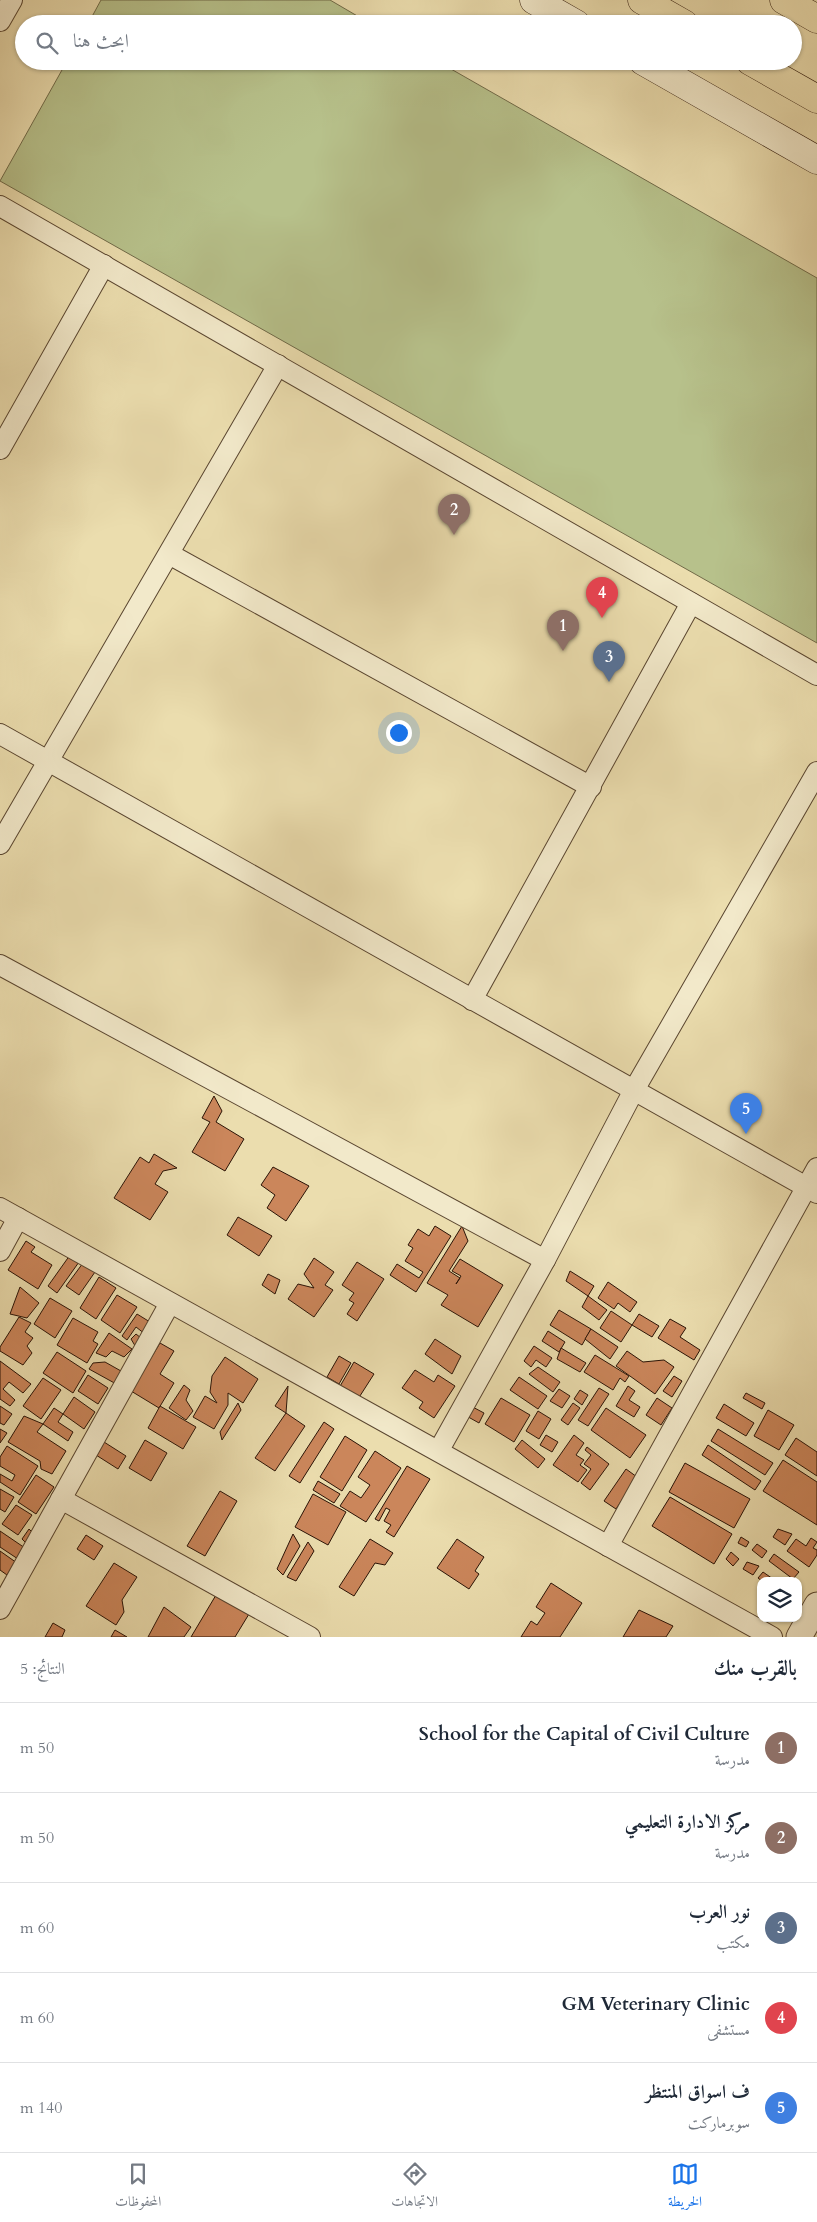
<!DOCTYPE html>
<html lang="ar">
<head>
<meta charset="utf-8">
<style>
	:root { --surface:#fff; --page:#f6f6f7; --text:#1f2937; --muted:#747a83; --line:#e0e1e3; --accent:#1a73e8 }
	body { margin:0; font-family:Cardo,Amiri,serif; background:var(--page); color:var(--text); direction:rtl }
	.controls { position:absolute; right:15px; bottom:15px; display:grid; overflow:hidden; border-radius:10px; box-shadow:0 1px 4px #0004 }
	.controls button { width:45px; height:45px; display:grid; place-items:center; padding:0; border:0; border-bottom:1px solid var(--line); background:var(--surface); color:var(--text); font:25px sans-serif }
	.you { position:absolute; left:398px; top:732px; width:18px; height:18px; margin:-12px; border:4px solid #fff; border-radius:50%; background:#1a73e8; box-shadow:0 0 0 8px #1a73e833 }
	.badge { display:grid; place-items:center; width:32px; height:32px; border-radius:50%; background:var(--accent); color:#fff; font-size:16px; font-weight:700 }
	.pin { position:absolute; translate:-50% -41px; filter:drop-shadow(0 1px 2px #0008) }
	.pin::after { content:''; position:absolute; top:26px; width:18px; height:15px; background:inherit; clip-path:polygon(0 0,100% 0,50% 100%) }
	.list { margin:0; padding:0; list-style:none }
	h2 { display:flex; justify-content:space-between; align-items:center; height:65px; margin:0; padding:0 20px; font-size:21px }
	h2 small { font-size:16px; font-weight:400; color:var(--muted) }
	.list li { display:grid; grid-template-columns:32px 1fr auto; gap:15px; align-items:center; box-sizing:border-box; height:90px; padding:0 20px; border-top:1px solid var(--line) }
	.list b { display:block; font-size:19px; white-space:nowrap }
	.list p { margin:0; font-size:16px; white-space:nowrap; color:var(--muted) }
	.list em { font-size:16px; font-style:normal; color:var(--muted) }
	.icon { flex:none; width:28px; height:28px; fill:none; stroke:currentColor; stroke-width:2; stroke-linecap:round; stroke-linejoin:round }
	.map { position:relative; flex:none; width:817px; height:1637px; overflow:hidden; direction:ltr }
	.search { position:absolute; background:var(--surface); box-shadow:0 1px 4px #0004; left:15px; right:15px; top:15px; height:55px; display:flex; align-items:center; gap:12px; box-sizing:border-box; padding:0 18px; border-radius:28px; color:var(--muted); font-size:19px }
	.sheet { height:515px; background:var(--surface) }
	nav { display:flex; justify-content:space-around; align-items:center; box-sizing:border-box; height:70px; border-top:1px solid var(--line); background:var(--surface); font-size:14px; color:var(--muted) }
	nav a { display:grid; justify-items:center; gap:2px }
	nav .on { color:var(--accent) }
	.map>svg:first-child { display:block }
	.green { fill:#b7c18b; stroke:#706a48 }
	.building { fill:#cb865b; stroke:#2a1306 }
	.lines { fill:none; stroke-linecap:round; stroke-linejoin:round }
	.minor-casing { stroke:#5a4630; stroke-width:22 }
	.tertiary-casing { stroke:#5a4630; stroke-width:27 }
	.secondary-casing { stroke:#2a1306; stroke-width:29 }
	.trunk-casing { stroke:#2a1306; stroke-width:29 }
	.minor { stroke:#f2e9ca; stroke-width:20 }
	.tertiary { stroke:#f2e9ca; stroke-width:25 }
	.secondary { stroke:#f2e9ca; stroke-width:28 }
	.trunk { stroke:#ebddae; stroke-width:28 }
</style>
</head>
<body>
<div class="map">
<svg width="817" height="1637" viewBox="0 0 817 1637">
	<rect width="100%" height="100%" fill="#ebddae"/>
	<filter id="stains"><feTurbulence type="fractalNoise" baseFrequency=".004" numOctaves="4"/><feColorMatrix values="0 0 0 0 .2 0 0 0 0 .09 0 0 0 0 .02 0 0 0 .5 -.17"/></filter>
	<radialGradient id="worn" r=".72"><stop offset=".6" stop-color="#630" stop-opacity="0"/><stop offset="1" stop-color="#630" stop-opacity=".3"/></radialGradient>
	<g class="green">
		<polygon points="101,0 330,0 371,24 88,24"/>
		<polygon points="67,61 437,61 817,278 817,643 0,181"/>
	</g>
	<g class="building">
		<polygon points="214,1096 222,1111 216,1122 244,1139 225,1171 192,1152 210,1122 202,1118"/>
		<polygon points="154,1154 177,1168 163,1171 155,1184 168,1192 150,1220 114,1198 140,1157 149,1163"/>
		<polygon points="273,1167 309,1186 286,1221 267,1208 275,1195 261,1185"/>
		<polygon points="238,1217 272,1236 259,1256 227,1235"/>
		<polygon points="435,1226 451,1236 416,1292 390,1275 397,1264 419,1278 423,1272 405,1261 413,1248 408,1245 418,1229 429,1236"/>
		<polygon points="462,1226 468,1241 449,1271 460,1278 456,1284 461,1276 452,1271 460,1259 503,1285 478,1327 441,1305 448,1295 427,1283"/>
		<polygon points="26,1241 35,1247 31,1252 52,1265 38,1289 8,1270"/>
		<polygon points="70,1255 79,1262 57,1293 48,1286"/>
		<polygon points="314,1258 334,1272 325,1285 333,1290 314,1317 288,1299 298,1284 314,1288 304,1274"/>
		<polygon points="357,1262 384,1279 357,1321 347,1314 354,1303 349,1300 354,1293 342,1285"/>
		<polygon points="83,1263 95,1272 79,1295 66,1286"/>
		<polygon points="570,1271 594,1286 588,1296 566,1281"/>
		<polygon points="268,1274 280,1280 275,1294 262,1285"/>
		<polygon points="99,1277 116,1288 96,1319 80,1308"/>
		<polygon points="608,1282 637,1302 630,1312 618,1303 614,1309 598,1298"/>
		<polygon points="20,1287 39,1303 27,1318 10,1314"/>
		<polygon points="117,1295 137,1307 120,1333 101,1320"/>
		<polygon points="588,1296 607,1310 599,1320 582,1307"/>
		<polygon points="50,1298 72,1311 55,1338 34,1324"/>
		<polygon points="559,1310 591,1329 582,1345 550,1325"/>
		<polygon points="611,1311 632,1325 621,1342 600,1328"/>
		<polygon points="137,1314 150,1322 145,1334 136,1327 127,1340 122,1336"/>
		<polygon points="639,1314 659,1326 652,1337 632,1325"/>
		<polygon points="19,1317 31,1323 25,1332 33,1338 27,1346 32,1353 23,1365 0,1351 0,1347"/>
		<polygon points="73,1318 98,1332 93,1341 98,1344 87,1363 57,1345"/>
		<polygon points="670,1319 686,1328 680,1337 700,1350 694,1360 658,1338"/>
		<polygon points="591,1329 618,1347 610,1359 585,1339"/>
		<polygon points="548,1331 565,1342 559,1352 542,1341"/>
		<polygon points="109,1333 132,1349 124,1357 112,1351 106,1357 96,1353"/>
		<polygon points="136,1334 141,1338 137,1349 131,1339"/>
		<polygon points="435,1339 461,1356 452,1374 425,1354"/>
		<polygon points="160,1343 174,1351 160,1374 174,1383 159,1408 131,1391"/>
		<polygon points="534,1346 552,1358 546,1367 536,1360 531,1367 524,1361"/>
		<polygon points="561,1348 586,1363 580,1372 557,1359"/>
		<polygon points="627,1351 643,1362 664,1360 674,1367 655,1394 616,1366"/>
		<polygon points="57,1352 86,1371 73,1393 43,1373"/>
		<polygon points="595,1355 629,1376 625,1382 620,1378 613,1390 584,1372"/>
		<polygon points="339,1356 351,1363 339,1384 327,1377"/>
		<polygon points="225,1357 258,1379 243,1403 228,1393 228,1405 214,1429 193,1417 205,1396 217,1403 210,1392 212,1376"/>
		<polygon points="0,1361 31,1384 23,1393 9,1382 3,1389 15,1400 10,1406 0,1399"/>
		<polygon points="105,1362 121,1371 118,1385 89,1369 93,1363"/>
		<polygon points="354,1362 374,1374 358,1399 339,1388"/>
		<polygon points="538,1367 560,1382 553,1392 529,1374"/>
		<polygon points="415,1370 434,1382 438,1375 455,1386 434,1418 419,1408 423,1402 402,1388"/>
		<polygon points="88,1375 108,1388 98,1404 78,1391"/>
		<polygon points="674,1376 682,1381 672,1397 663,1391"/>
		<polygon points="519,1377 547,1396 538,1409 510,1390"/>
		<polygon points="43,1378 61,1390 41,1419 23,1406"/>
		<polygon points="184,1385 190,1390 186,1400 193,1411 186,1420 169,1408"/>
		<polygon points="288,1386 286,1413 305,1426 275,1471 255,1458 286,1413 275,1406"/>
		<polygon points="628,1386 635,1391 629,1400 640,1407 634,1417 616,1406"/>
		<polygon points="599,1388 609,1394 588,1426 578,1420"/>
		<polygon points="559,1389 570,1396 562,1408 550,1401"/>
		<polygon points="580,1390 588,1395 582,1405 574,1399"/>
		<polygon points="746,1393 765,1403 762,1409 743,1398"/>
		<polygon points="74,1397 95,1412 84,1429 63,1414"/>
		<polygon points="501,1398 530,1415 514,1442 485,1424"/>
		<polygon points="657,1398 672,1408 661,1425 646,1415"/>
		<polygon points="238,1403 241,1410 222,1440 220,1432"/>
		<polygon points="573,1403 580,1408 568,1425 561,1420"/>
		<polygon points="467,1404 484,1413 479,1423 463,1414"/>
		<polygon points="724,1404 754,1423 746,1436 716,1418"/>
		<polygon points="0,1406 12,1414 4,1425 0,1423"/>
		<polygon points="160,1406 196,1427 183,1449 148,1428"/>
		<polygon points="54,1408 63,1414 58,1422 73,1432 68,1441 43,1424"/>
		<polygon points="606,1408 646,1435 630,1458 591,1430"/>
		<polygon points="768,1410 794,1425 779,1450 754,1436"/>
		<polygon points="538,1411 551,1419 539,1439 526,1431"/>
		<polygon points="24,1416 43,1424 37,1432 66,1451 52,1474 41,1469 40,1461 8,1442"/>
		<polygon points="324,1422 334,1429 300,1483 289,1476"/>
		<polygon points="0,1429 7,1433 0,1443"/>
		<polygon points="718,1429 773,1463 765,1475 711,1441"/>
		<polygon points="546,1435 558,1442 552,1452 540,1445"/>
		<polygon points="574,1435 584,1443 576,1455 584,1460 580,1465 587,1470 578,1482 553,1465"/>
		<polygon points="345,1436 367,1450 342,1491 320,1477"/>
		<polygon points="796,1438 817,1452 817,1476 785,1455"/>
		<polygon points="145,1440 167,1453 151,1481 129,1468"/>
		<polygon points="522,1440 545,1459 538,1468 515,1449"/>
		<polygon points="104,1442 126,1456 118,1469 96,1455"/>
		<polygon points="708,1445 761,1481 755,1490 702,1455"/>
		<polygon points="7,1446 38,1466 20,1495 0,1482 0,1474 12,1481 15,1475 0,1466 0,1457"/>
		<polygon points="587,1447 609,1464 590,1490 581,1483 591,1469 584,1464 591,1455 585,1450"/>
		<polygon points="375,1451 401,1468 366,1522 340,1506 350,1491 361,1498 370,1485 358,1477"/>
		<polygon points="783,1460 817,1482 817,1525 763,1491"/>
		<polygon points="685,1463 750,1499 734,1528 669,1492"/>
		<polygon points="407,1466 430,1479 394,1537 386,1532 391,1525 384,1521 390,1510 386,1508 379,1521 375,1519"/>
		<polygon points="626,1469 637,1477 616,1509 604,1501"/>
		<polygon points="36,1475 54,1487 36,1514 18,1502"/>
		<polygon points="318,1481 340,1494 334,1503 313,1490"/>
		<polygon points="0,1489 14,1497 5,1512 0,1509"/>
		<polygon points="220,1491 237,1501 205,1556 187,1546"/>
		<polygon points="313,1494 346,1512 328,1545 295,1527"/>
		<polygon points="670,1497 732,1534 714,1564 652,1526"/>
		<polygon points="16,1505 32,1515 18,1535 2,1524"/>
		<polygon points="29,1529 34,1534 27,1544 22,1539"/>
		<polygon points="778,1529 792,1534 785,1545 773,1537"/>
		<polygon points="0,1531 25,1548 18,1559 0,1547"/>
		<polygon points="293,1534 300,1546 283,1575 277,1569"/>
		<polygon points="86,1535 103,1546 94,1560 77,1549"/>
		<polygon points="741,1537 749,1542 746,1547 738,1543"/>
		<polygon points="811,1538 817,1542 813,1548 817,1550 817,1555 809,1567 787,1551 796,1539 806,1546"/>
		<polygon points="370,1539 393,1553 385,1565 375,1563 354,1596 339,1587"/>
		<polygon points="457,1539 484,1557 475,1571 479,1574 469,1589 437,1568"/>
		<polygon points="308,1542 314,1551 296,1581 287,1577"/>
		<polygon points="757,1544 767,1551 762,1558 752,1550"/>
		<polygon points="0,1551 17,1563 7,1575 0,1570"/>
		<polygon points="731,1552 739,1559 733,1566 726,1559"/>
		<polygon points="774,1554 799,1572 793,1579 769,1561"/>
		<polygon points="747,1562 759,1566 753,1575 743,1569"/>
		<polygon points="114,1563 137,1577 122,1600 124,1612 116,1625 86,1606"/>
		<polygon points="763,1572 773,1579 772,1581 762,1581 758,1578"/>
		<polygon points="551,1583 582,1603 560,1637 521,1637 531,1621 537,1625 545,1613 536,1607"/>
		<polygon points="216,1595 249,1614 235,1637 191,1637"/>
		<polygon points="164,1607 191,1627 184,1637 148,1637"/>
		<polygon points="639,1610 673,1626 666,1637 623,1637"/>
		<polygon points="53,1623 65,1630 62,1637 45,1637"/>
		<polygon points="115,1630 127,1637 111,1637"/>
	</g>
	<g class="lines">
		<g class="minor-casing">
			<g id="minor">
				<polyline points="0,21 12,0"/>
				<polyline points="0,206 817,675"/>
				<polyline points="0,449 104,265"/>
				<polyline points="169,554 591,787"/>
				<polyline points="0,734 817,1193"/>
				<polyline points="0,844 278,365"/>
				<polyline points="0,965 545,1260"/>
				<polyline points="472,1000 691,603"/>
				<polyline points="0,1208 772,1637"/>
				<polyline points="0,1251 18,1218"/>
				<polyline points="439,1450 545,1260 634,1090 817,772"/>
				<polyline points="61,1499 310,1637"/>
				<polyline points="608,1546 817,1168"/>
				<polyline points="0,1609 170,1303"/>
			</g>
		</g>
		<g class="tertiary-casing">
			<polyline id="tertiary" points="799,1637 817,1605"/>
		</g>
		<g class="secondary-casing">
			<g id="secondary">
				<polyline points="534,0 576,24"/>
				<polyline points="643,61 817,160"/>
			</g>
		</g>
		<g class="trunk-casing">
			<g id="trunk">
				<polyline points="642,0 684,24"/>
				<polyline points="784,0 817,19"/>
				<polyline points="750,61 817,99"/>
			</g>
		</g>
		<use href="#minor" class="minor"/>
		<use href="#tertiary" class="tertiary"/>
		<use href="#secondary" class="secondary"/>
		<use href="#trunk" class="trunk"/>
	</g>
	<rect width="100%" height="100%" filter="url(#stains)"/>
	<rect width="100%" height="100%" fill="url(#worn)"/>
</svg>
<div class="controls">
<button><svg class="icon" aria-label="layers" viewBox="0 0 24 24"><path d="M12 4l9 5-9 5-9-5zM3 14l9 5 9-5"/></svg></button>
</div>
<div class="you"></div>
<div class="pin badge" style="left:563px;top:651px;background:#8d6e63">1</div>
<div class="pin badge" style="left:454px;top:535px;background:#8d6e63">2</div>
<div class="pin badge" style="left:609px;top:682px;background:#5c6f8a">3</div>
<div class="pin badge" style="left:602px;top:618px;background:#e0444e">4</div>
<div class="pin badge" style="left:746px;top:1134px;background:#3f7fe0">5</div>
<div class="search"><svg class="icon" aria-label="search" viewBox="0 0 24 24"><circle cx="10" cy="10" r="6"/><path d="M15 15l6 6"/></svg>ابحث هنا</div>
</div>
<section class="sheet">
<h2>بالقرب منك<small>النتائج: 5</small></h2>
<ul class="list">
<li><span class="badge" style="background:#8d6e63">1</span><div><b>School for the Capital of Civil Culture</b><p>مدرسة</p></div><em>50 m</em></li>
<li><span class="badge" style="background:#8d6e63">2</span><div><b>مركز الادارة التعليمي</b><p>مدرسة</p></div><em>50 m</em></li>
<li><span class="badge" style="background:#5c6f8a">3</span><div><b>نور العرب</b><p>مكتب</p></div><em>60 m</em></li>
<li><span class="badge" style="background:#e0444e">4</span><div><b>GM Veterinary Clinic</b><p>مستشفى</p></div><em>60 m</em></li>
<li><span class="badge" style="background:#3f7fe0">5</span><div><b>ف اسواق المنتظر</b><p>سوبرماركت</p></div><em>140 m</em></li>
</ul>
</section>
<nav>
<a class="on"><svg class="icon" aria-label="map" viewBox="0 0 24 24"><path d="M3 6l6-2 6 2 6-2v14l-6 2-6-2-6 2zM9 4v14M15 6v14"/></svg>الخريطة</a>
<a><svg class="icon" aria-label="directions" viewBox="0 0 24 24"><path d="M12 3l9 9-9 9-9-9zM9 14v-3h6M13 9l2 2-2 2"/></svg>الاتجاهات</a>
<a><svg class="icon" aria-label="saved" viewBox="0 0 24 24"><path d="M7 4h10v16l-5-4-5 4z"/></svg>المحفوظات</a>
</nav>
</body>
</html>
